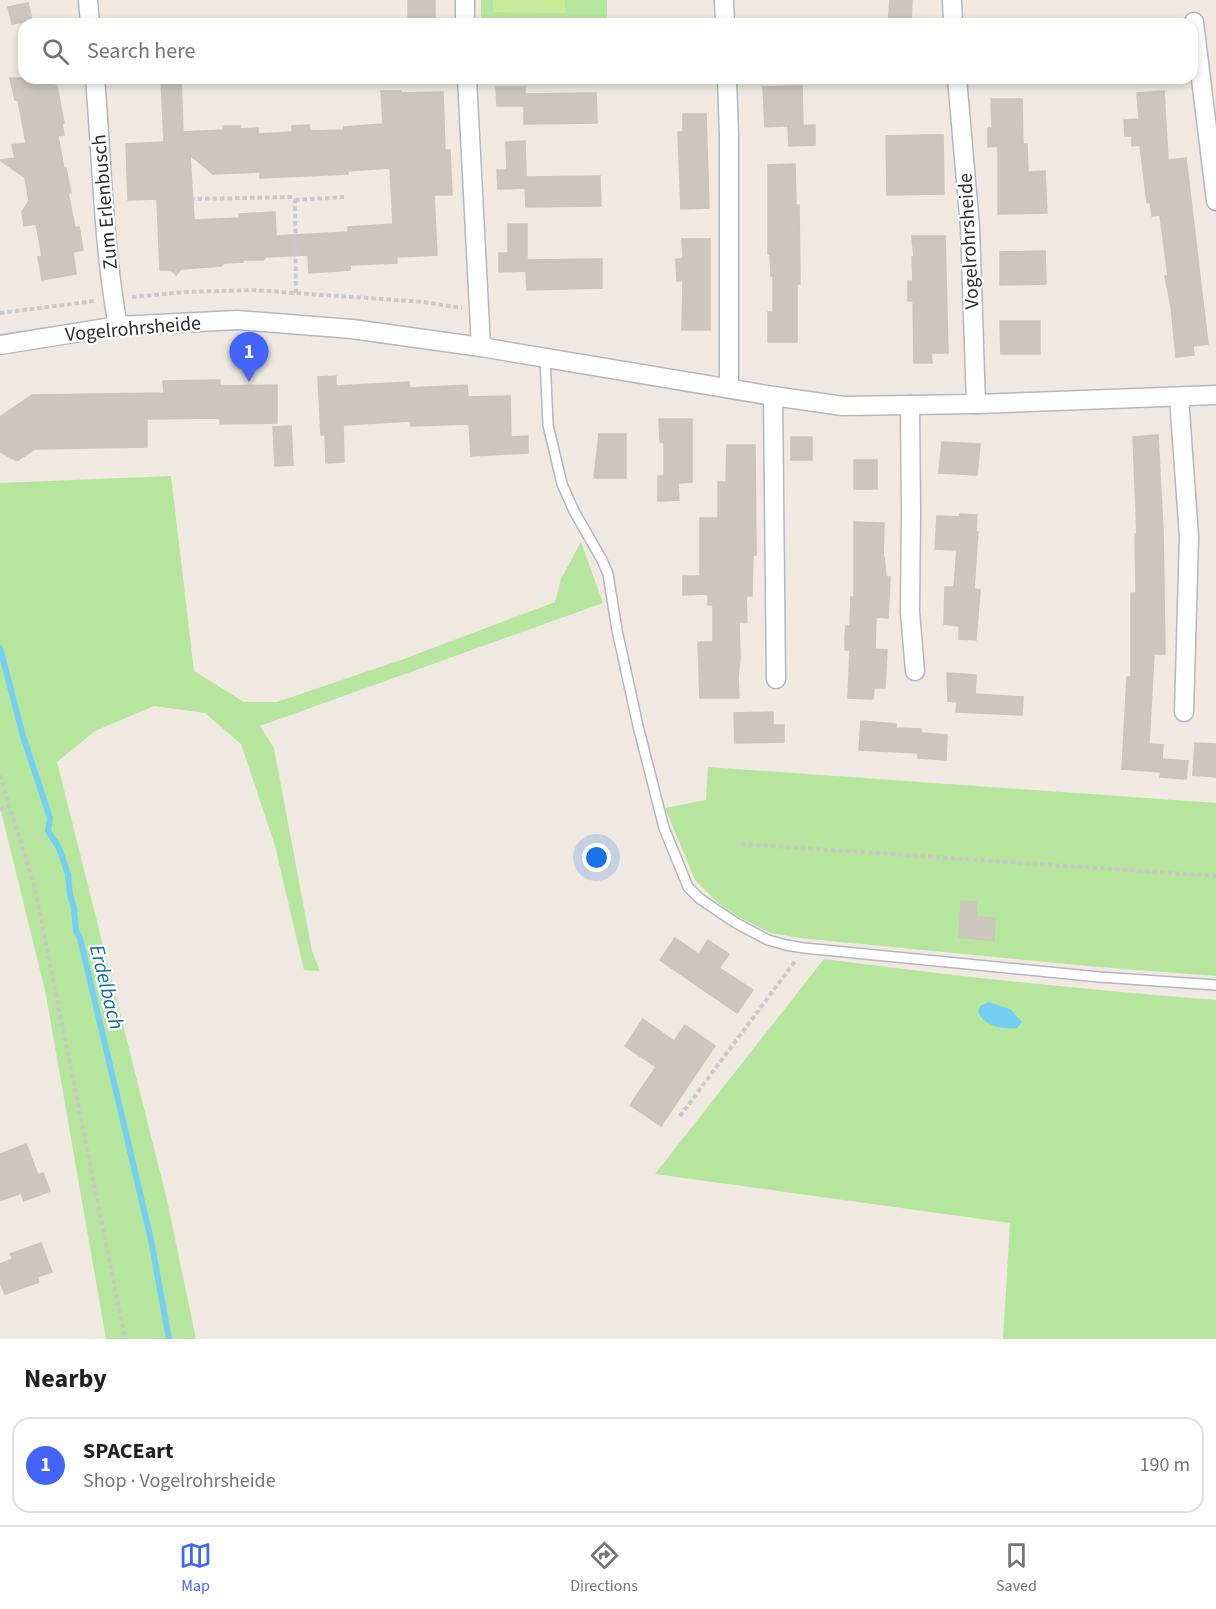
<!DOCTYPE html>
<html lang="en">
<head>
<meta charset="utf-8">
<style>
	:root { --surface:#fff; --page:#f6f6f6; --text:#222; --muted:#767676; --line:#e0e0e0; --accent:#4264fb }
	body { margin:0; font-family:"Source Sans 3",sans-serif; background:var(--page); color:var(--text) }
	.you { position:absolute; left:597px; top:858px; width:21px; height:21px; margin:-15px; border:4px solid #fff; border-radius:50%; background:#1a73e8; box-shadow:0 0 0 9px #1a73e833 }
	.badge { display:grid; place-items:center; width:39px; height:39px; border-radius:50%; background:var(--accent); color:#fff; font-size:20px; font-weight:700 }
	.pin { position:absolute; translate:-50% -50px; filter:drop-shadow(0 2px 3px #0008) }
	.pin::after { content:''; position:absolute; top:32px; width:21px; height:18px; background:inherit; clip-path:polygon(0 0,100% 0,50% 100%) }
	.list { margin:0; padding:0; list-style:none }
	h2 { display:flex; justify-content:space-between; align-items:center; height:78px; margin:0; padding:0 24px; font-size:26px }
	h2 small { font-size:20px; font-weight:400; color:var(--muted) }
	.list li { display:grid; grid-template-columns:39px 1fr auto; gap:18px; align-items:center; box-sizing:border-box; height:96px; margin:0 12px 12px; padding:0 12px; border:2px solid var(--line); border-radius:18px }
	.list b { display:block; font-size:22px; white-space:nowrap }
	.list p { margin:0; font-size:20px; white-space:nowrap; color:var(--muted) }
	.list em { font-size:20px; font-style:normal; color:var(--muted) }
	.icon { flex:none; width:33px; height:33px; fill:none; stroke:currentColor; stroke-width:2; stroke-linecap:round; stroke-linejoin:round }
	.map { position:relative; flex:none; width:1216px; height:1339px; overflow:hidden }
	.search { position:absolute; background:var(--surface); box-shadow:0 3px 9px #0003; left:18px; right:18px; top:18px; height:66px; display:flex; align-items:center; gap:15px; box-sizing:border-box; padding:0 21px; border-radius:18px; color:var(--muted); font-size:22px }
	.sheet { height:186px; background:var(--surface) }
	nav { display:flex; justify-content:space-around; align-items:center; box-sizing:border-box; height:84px; border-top:2px solid var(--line); background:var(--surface); font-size:16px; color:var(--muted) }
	nav a { display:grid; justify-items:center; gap:3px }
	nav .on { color:var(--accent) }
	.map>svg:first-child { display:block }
	.green { fill:#b6e59e }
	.pitch { fill:#c9ec9a }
	.water { fill:#75cff0 }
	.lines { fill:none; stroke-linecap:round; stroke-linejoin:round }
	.stream { stroke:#75cff0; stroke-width:6 }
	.building { fill:#cbc7bf; stroke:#cbc5ba; stroke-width:1.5; fill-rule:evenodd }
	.service-casing { stroke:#b4b7c1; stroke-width:12 }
	.minor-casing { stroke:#b4b7c1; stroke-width:21 }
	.path { stroke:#c9c9c9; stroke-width:4; stroke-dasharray:4.5 3; stroke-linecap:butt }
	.service { stroke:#fff; stroke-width:9 }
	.minor { stroke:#fff; stroke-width:18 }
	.labels { text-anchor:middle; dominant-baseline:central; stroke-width:4.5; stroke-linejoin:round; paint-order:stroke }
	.street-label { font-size:20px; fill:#2e2e2e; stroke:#fff }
	.water-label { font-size:21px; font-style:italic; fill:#0d6fa3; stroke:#fff }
</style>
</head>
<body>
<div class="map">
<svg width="1216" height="1339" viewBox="0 0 1216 1339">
	<rect width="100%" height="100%" fill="#efe9e1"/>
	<g class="green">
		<rect x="481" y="0" width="126" height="24"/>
		<polygon points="171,476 194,671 244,702 277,702 401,660 555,602 561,579 581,542 603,603 260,726 274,748 312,951 320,971 304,970 275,846 241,744 205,713 154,706 95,731 57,762 167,1200 196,1339 106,1339 46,995 0,807 0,483"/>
		<polygon points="708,767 1216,803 1216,976 1099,967 800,938 771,933 737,916 717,902 695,880 665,808 706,800"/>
		<path d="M824 959C954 976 1085 990 1216 1000V1339H1003L1010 1223 655 1174Z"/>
	</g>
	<polygon class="pitch" points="493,0 565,0 565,13 493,12"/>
	<path class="water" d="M989 1002 1010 1009 1022 1022 1017 1028C1002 1029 985 1027 978 1012L980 1006Z"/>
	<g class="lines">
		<polyline class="stream" points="0,648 23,736 50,818 48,831 59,848 68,874 70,895 74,908 76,931 80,938 151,1240 169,1339"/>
	</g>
	<g class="building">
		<polygon points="408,0 435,0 435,24 410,24 410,17 408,17"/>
		<polygon points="890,0 912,0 911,24 888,24"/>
		<polygon points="28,3 32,20 12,24 8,7"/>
		<polygon points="10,78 54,78 55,87 57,86 64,123 62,124 64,135 58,136 64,169 66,168 71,193 68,193 75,228 79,227 83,250 73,252 76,274 42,280 38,257 42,256 36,224 24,226 22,212 29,201 25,178 0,160 15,158 12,145 26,143 18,100 15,100"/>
		<path d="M161 78H181L183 132 223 130V126H240V129L258 128V134L292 132V126L309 125 310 131 344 130V127L383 124 381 91H401V93L443 92 445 150H450L452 195H434L437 255 397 257V263L350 265V270L309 273 308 255 266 257 263 260H243V262L224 263 221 266 181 269 176 275 171 270H160L157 199 128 200 126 144 164 142ZM190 155 213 174 260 172V178L348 174 347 171 390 168 393 224 348 227V232L276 236 275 212 239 214V218L194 220Z"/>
		<polygon points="802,86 803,125 765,127 763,87"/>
		<polygon points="496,87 525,87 525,94 596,93 597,123 524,124 524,106 497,106"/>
		<polygon points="1164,91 1168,160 1186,158 1208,344 1193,346 1194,355 1176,357 1171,306 1165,276 1168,276 1160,215 1152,216 1150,202 1147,203 1140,145 1132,146 1132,136 1125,136 1124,120 1139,119 1137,93"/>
		<polygon points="991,99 1022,99 1023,144 1027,144 1028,172 1045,171 1047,213 998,214 998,146 988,147 988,128 992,128"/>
		<polygon points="683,114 706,114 709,208 681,209 678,132 683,132"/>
		<polygon points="815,125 815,145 789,146 788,126"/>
		<polygon points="926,135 943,135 944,194 887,195 886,136"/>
		<polygon points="525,141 526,177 600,176 601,206 526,207 525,188 498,189 497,170 507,170 506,142"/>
		<polygon points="795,164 796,205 799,205 800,284 797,284 797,342 768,342 768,312 773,312 773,276 771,276 770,254 768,254 768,165"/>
		<polygon points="508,224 527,224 527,260 602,259 602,288 527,290 526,271 499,272 499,253 508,253"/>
		<polygon points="912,236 945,236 948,353 931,353 932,363 914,363 913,301 908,301 908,281 913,281 912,257 914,257"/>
		<polygon points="682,239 710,239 710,330 682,330 683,281 677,281 676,259 683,259"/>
		<polygon points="1045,251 1046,284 1000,285 1000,252"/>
		<polygon points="1000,321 1040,321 1040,354 1001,354"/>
		<polygon points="336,376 336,386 409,382 410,388 467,385 468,397 510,396 511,437 528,436 528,453 471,456 469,424 411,426 411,421 343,425 344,462 326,463 325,435 321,435 318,377"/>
		<polygon points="220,380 220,386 277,385 277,423 220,424 220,418 147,419 147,447 35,449 17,461 0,452 0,417 32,395 164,393 163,381"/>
		<polygon points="659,419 692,419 692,482 678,483 679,500 658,501 658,476 664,476 664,443 660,442"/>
		<polygon points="291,426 293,465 275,466 273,427"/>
		<polygon points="599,434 626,434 626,478 594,478"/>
		<polygon points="1158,435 1163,530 1165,654 1154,654 1149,744 1163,745 1162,759 1188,761 1186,779 1160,777 1161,772 1122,769 1127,677 1131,677 1131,593 1136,593 1135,534 1137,534 1133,437"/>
		<rect x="791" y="437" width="21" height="23"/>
		<polygon points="942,442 980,444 977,475 939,473"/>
		<polygon points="727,445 755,445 756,555 753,555 752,596 746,596 747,622 739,622 740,658 738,677 739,698 700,698 698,642 713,642 713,605 708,605 708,594 683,595 683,576 700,576 700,518 718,518 718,482 726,482"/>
		<rect x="854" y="460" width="23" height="29"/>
		<polygon points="960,514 977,515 976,532 978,532 974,589 980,590 976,640 959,639 959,626 944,624 945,587 954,587 957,550 935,549 937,516 960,517"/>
		<polygon points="854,522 884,523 883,557 884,557 886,577 890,577 888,618 876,617 875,649 887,650 885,688 874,688 873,699 848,698 850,650 845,650 845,636 846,626 850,626 851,597 854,597"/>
		<polygon points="947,673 976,675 975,694 1023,697 1022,715 956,712 957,702 948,701"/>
		<polygon points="773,712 773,725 784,725 784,742 735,743 734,713"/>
		<polygon points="861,721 896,724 896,728 921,729 921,733 947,735 946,760 918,758 918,753 859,750"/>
		<polygon points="1195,743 1216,744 1216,777 1193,775"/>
		<polygon points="961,901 976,902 976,917 995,918 994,941 959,937"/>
		<polygon points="675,938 699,954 708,940 729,954 719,968 753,990 737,1013 660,960"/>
		<polygon points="643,1019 674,1041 685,1025 715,1046 661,1126 630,1105 656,1067 625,1046"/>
		<polygon points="26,1144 38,1175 43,1173 50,1191 24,1201 21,1193 0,1201 0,1154"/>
		<polygon points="41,1243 52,1272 37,1277 39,1282 5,1294 0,1282 0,1264 13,1259 10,1254"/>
	</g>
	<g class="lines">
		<g class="service-casing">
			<polyline id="service" points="545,357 548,425 562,484 574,511 602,560 608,574 617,630 638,726 664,828 688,887 699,898 712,907 736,923 768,940 786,945 804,948 1099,977 1216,985"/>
		</g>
		<g class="minor-casing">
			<g id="minor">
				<polyline points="88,0 90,24"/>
				<polyline points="724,0 725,24"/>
				<polyline points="952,0 953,24"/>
				<polyline points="1194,22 1216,201"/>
				<polyline points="465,24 465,0"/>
				<path d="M95 78C102 161 103 245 118 326"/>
				<polyline points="467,78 481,347"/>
				<polyline points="727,78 729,135 729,388"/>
				<polyline points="957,78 970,227 976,404"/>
				<polyline points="0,345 118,326 237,320 352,329 481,347 773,396 843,406 976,404 1216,395"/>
				<polyline points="773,396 776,679"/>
				<polyline points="1179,397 1189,537 1184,712"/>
				<polyline points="910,405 911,512 910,612 915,671"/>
			</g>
		</g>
		<g class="path">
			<polyline points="675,24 707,23"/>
			<polyline points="190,199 292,197 295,200 296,293"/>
			<polyline points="295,200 344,197"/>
			<polyline points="132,297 186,292 252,290 424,302 462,308"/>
			<polyline points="0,313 94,301"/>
			<polyline points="0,775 35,889 125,1339"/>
			<polyline points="0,810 9,806"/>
			<polyline points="741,844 1216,876"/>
			<polyline points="680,1116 796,960"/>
		</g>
		<use href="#service" class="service"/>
		<use href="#minor" class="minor"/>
	</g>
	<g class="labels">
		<g class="street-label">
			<text transform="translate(105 202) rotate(-95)">Zum Erlenbusch</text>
			<text transform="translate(969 241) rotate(-93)">Vogelrohrsheide</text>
			<text transform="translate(133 329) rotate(-5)">Vogelrohrsheide</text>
		</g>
		<g class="water-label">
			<text transform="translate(107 987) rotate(76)">Erdelbach</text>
		</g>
	</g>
</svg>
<div class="you"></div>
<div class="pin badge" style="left:249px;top:382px">1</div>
<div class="search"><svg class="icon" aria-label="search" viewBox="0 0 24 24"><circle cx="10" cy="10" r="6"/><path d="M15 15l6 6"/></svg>Search here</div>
</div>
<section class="sheet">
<h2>Nearby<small></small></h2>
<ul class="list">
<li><span class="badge">1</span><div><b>SPACEart</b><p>Shop · Vogelrohrsheide</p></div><em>190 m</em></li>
</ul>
</section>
<nav>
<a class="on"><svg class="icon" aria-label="map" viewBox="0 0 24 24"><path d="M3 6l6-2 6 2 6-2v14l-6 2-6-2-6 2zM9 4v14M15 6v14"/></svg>Map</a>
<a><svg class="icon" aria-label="directions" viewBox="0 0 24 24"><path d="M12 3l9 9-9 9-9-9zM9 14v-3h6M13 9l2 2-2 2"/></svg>Directions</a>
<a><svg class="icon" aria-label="saved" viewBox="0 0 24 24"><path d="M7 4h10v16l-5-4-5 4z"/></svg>Saved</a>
</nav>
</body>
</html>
